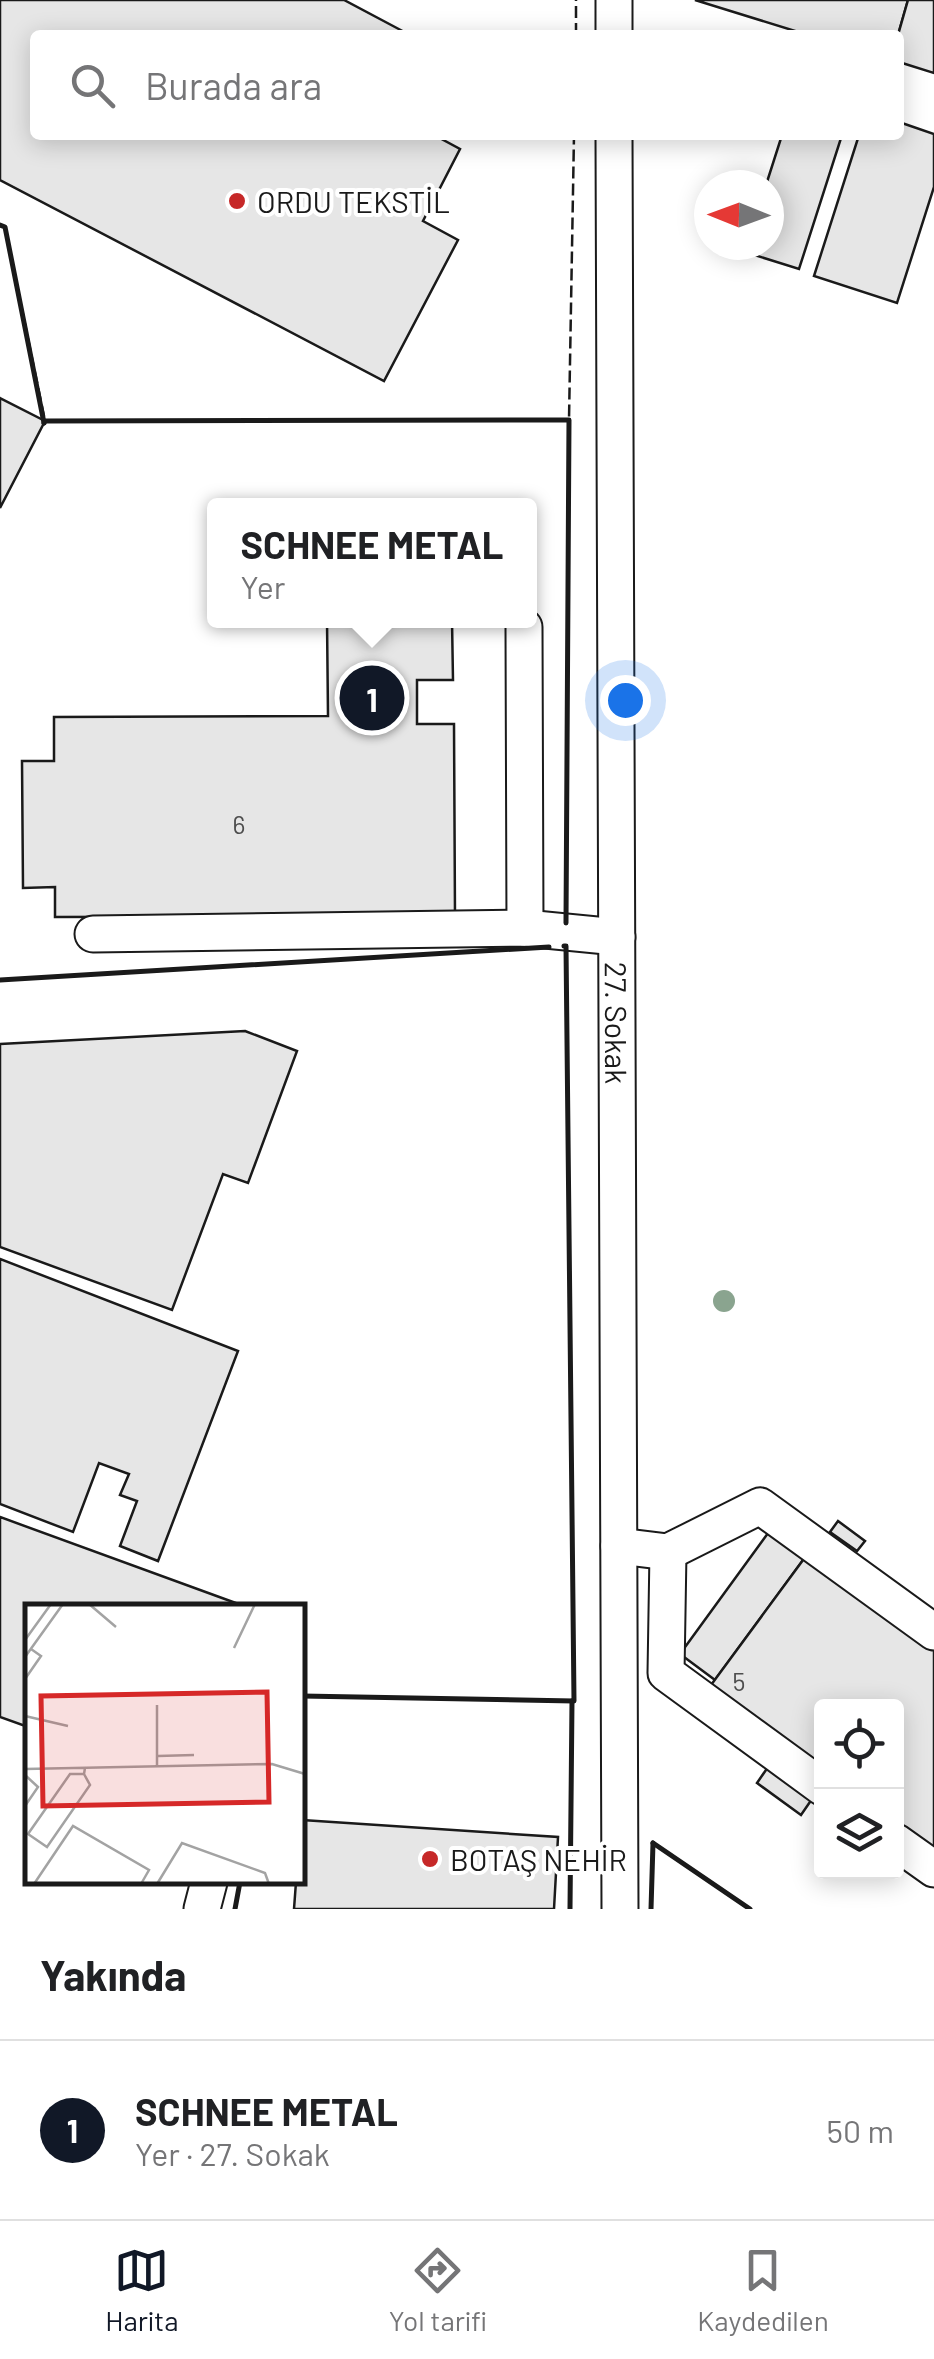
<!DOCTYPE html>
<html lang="tr">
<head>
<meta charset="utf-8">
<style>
	:root { --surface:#fff; --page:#f6f6f6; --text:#202124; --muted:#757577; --line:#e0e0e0; --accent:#111827 }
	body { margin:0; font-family:Barlow,sans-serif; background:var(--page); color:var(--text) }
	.controls { position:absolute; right:30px; bottom:30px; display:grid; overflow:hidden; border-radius:10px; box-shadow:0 5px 25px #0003 }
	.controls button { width:90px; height:90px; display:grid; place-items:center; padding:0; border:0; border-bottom:2px solid var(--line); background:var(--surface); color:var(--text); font:50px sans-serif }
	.compass { position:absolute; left:694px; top:170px; width:90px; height:90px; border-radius:50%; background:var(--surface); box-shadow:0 5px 25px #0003; rotate:271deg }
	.you { position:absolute; left:625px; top:700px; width:35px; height:35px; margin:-25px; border:8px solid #fff; border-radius:50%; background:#1a73e8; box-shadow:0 0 0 15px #1a73e833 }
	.badge { display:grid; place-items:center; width:65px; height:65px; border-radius:50%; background:var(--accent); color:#fff; font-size:32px; font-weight:700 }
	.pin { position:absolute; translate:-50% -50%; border:5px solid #fff; box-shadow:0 2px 10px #0006 }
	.popup { position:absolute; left:207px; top:498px; width:330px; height:130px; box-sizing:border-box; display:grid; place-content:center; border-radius:10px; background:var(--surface); filter:drop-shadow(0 2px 8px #0005); font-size:32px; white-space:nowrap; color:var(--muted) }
	.popup b { font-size:38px; color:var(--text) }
	.popup::after { content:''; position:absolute; left:50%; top:100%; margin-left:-20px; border:20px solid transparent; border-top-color:var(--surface) }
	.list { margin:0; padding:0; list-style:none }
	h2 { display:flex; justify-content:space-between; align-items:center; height:130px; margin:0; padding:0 40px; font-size:42px }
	h2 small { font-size:32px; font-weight:400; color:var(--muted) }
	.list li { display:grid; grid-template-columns:65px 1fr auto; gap:30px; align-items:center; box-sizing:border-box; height:180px; padding:0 40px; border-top:2px solid var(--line) }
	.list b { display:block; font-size:38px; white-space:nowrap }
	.list p { margin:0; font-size:32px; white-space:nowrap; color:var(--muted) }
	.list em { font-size:32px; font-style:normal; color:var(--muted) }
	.icon { flex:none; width:55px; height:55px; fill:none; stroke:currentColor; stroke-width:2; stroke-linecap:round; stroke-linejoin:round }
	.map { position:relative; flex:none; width:934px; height:1909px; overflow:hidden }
	.search { position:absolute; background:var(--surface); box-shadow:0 5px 25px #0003; left:30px; right:30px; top:30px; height:110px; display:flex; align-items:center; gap:25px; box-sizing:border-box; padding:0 35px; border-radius:10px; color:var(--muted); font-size:38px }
	.sheet { height:310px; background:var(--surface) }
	nav { display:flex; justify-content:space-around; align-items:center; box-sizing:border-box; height:140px; border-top:2px solid var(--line); background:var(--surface); font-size:28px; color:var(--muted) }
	nav a { display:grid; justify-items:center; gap:5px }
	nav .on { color:var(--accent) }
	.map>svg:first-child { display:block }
	.building { fill:#e6e6e6; stroke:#1a1a1a; stroke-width:2.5 }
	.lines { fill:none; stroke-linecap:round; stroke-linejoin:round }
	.minor-casing { stroke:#1a1a1a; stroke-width:39 }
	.minor { stroke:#fff; stroke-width:35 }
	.fence { stroke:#1a1a1a; stroke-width:2.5; stroke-dasharray:12 5; stroke-linecap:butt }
	.wall { stroke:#1a1a1a; stroke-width:5 }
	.tree { fill:#8aa48f }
	.poi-dot { fill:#c62828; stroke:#fff; stroke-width:4 }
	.labels { text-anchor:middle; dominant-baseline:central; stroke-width:8; stroke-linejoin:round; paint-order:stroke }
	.number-label { font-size:25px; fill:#4d4d4d }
	.poi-label { font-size:30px; fill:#1a1a1a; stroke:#fff; text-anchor:start }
	.street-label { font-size:30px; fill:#1a1a1a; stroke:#fff }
	.inset-road { fill:none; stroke:#a3a3a3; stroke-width:2.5 }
	.view { fill:#d62828; fill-opacity:0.15; stroke:#d62828; stroke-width:5 }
	.inset-edge { fill:none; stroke:#1a1a1a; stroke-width:5 }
</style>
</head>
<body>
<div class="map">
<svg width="934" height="1909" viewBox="0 0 934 1909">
	<rect width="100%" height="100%" fill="#fff"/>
	<g class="building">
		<polygon points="0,0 344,0 410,35 35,35 35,135 434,135 460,149 423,221 458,240 384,381 0,180"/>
		<polygon points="695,0 908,0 898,35 808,35"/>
		<polygon points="908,0 934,0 934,73 899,62 898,35"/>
		<polygon points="899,122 934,134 934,187 897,303 814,276 859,135 899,135"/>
		<polygon points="782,135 842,135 799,269 745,252 747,245 769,245 769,185 766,185"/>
		<polygon points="0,398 45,421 0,508"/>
		<rect x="327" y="501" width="125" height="5"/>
		<polygon points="327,620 452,620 453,680 417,680 417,724 454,724 455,916 55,917 55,887 23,888 22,761 54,761 54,717 328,716"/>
		<polygon points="245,1031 297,1051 248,1183 223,1174 172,1310 0,1247 0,1044"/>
		<polygon points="0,1259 238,1351 158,1561 120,1546 137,1501 120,1495 129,1474 99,1463 73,1532 0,1504"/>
		<polygon points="0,1517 244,1606 28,1606 28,1727 0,1717"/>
		<polygon points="838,1521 865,1541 857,1551 830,1532"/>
		<polygon points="771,1529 806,1556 715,1680 680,1654"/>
		<polygon points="806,1556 934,1650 934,1850 896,1822 896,1706 822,1706 822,1767 711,1685"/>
		<polygon points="768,1767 812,1799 801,1815 757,1783"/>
		<polygon points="302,1820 558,1837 554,1909 294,1909 296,1882 302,1882"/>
	</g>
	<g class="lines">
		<g class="minor-casing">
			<g id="minor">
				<polyline points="614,0 614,35"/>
				<path id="s1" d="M614 135 620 1909"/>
				<polyline points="524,627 525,928"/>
				<polyline points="93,934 525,928 617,937"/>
				<polyline points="619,1546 668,1552 760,1506 934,1632"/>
				<polyline points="668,1552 666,1673 822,1787"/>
				<polyline points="896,1842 934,1869"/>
				<polyline points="202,1909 209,1882"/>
			</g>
		</g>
		<use href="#minor" class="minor"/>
		<g class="fence">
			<polyline points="576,35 576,0"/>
			<polyline points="0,225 5,227 45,421 569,420 574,135"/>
		</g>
		<g class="wall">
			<polyline points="0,225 5,227 44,423"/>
			<polyline points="44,423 45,421 569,420 566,923"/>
			<polyline points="0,980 549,947"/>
			<polyline points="302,1696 574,1701 566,946 564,946"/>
			<polyline points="653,1843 750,1909"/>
			<polyline points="235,1909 240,1882"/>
			<polyline points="570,1909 572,1701"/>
			<polyline points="651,1909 653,1843"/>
		</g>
	</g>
	<circle class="tree" cx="724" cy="1301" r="11"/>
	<g class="poi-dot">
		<circle cx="237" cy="201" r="10"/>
		<circle cx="430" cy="1859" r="10"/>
	</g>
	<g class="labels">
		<g class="number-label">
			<text x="239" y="824">6</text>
			<text x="739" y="1681">5</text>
		</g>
		<g class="poi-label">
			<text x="257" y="201">ORDU TEKSTİL</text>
			<text x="450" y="1859">BOTAŞ NEHİR</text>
		</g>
		<g class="street-label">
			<text stroke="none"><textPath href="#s1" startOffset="888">27. Sokak</textPath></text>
		</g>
	</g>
	<g transform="translate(25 1604)">
		<rect width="280" height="280" fill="#fff"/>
		<path class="inset-road" d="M64 0 91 23M0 36 26 0M209 44 230 0M0 53 38 0M0 75 16 52 6 45M132 101V163M0 112 43 122M133 152 169 151M0 165 247 160 280 170M59 170 65 181 22 243 3 230 45 170H59L60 164M0 171 13 183 0 202M9 280 48 222 124 266 116 280M132 280 157 239 240 269 244 280"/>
		<path class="view" d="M242 88 244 198 18 202 16 92Z"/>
		<rect width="280" height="280" class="inset-edge"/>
	</g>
</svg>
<div class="controls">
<button><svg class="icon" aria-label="locate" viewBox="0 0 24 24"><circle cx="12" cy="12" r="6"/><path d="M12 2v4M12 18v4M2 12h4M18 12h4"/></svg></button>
<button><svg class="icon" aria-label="layers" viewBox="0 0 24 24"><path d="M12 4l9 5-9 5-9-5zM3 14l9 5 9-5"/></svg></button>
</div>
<svg class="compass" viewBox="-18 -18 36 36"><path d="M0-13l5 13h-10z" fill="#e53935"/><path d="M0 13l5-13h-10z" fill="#757577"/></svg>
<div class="you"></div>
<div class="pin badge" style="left:372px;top:698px">1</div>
<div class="popup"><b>SCHNEE METAL</b>Yer</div>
<div class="search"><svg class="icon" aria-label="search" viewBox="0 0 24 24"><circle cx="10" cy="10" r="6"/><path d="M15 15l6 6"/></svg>Burada ara</div>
</div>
<section class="sheet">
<h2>Yakında<small></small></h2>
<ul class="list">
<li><span class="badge">1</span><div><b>SCHNEE METAL</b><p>Yer · 27. Sokak</p></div><em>50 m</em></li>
</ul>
</section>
<nav>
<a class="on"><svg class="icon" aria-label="map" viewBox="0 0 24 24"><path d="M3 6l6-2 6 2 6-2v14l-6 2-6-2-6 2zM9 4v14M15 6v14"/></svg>Harita</a>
<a><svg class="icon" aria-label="directions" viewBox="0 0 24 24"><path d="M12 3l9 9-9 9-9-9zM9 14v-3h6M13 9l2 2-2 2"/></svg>Yol tarifi</a>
<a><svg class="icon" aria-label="saved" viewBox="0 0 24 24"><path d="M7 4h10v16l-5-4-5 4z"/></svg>Kaydedilen</a>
</nav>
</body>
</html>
